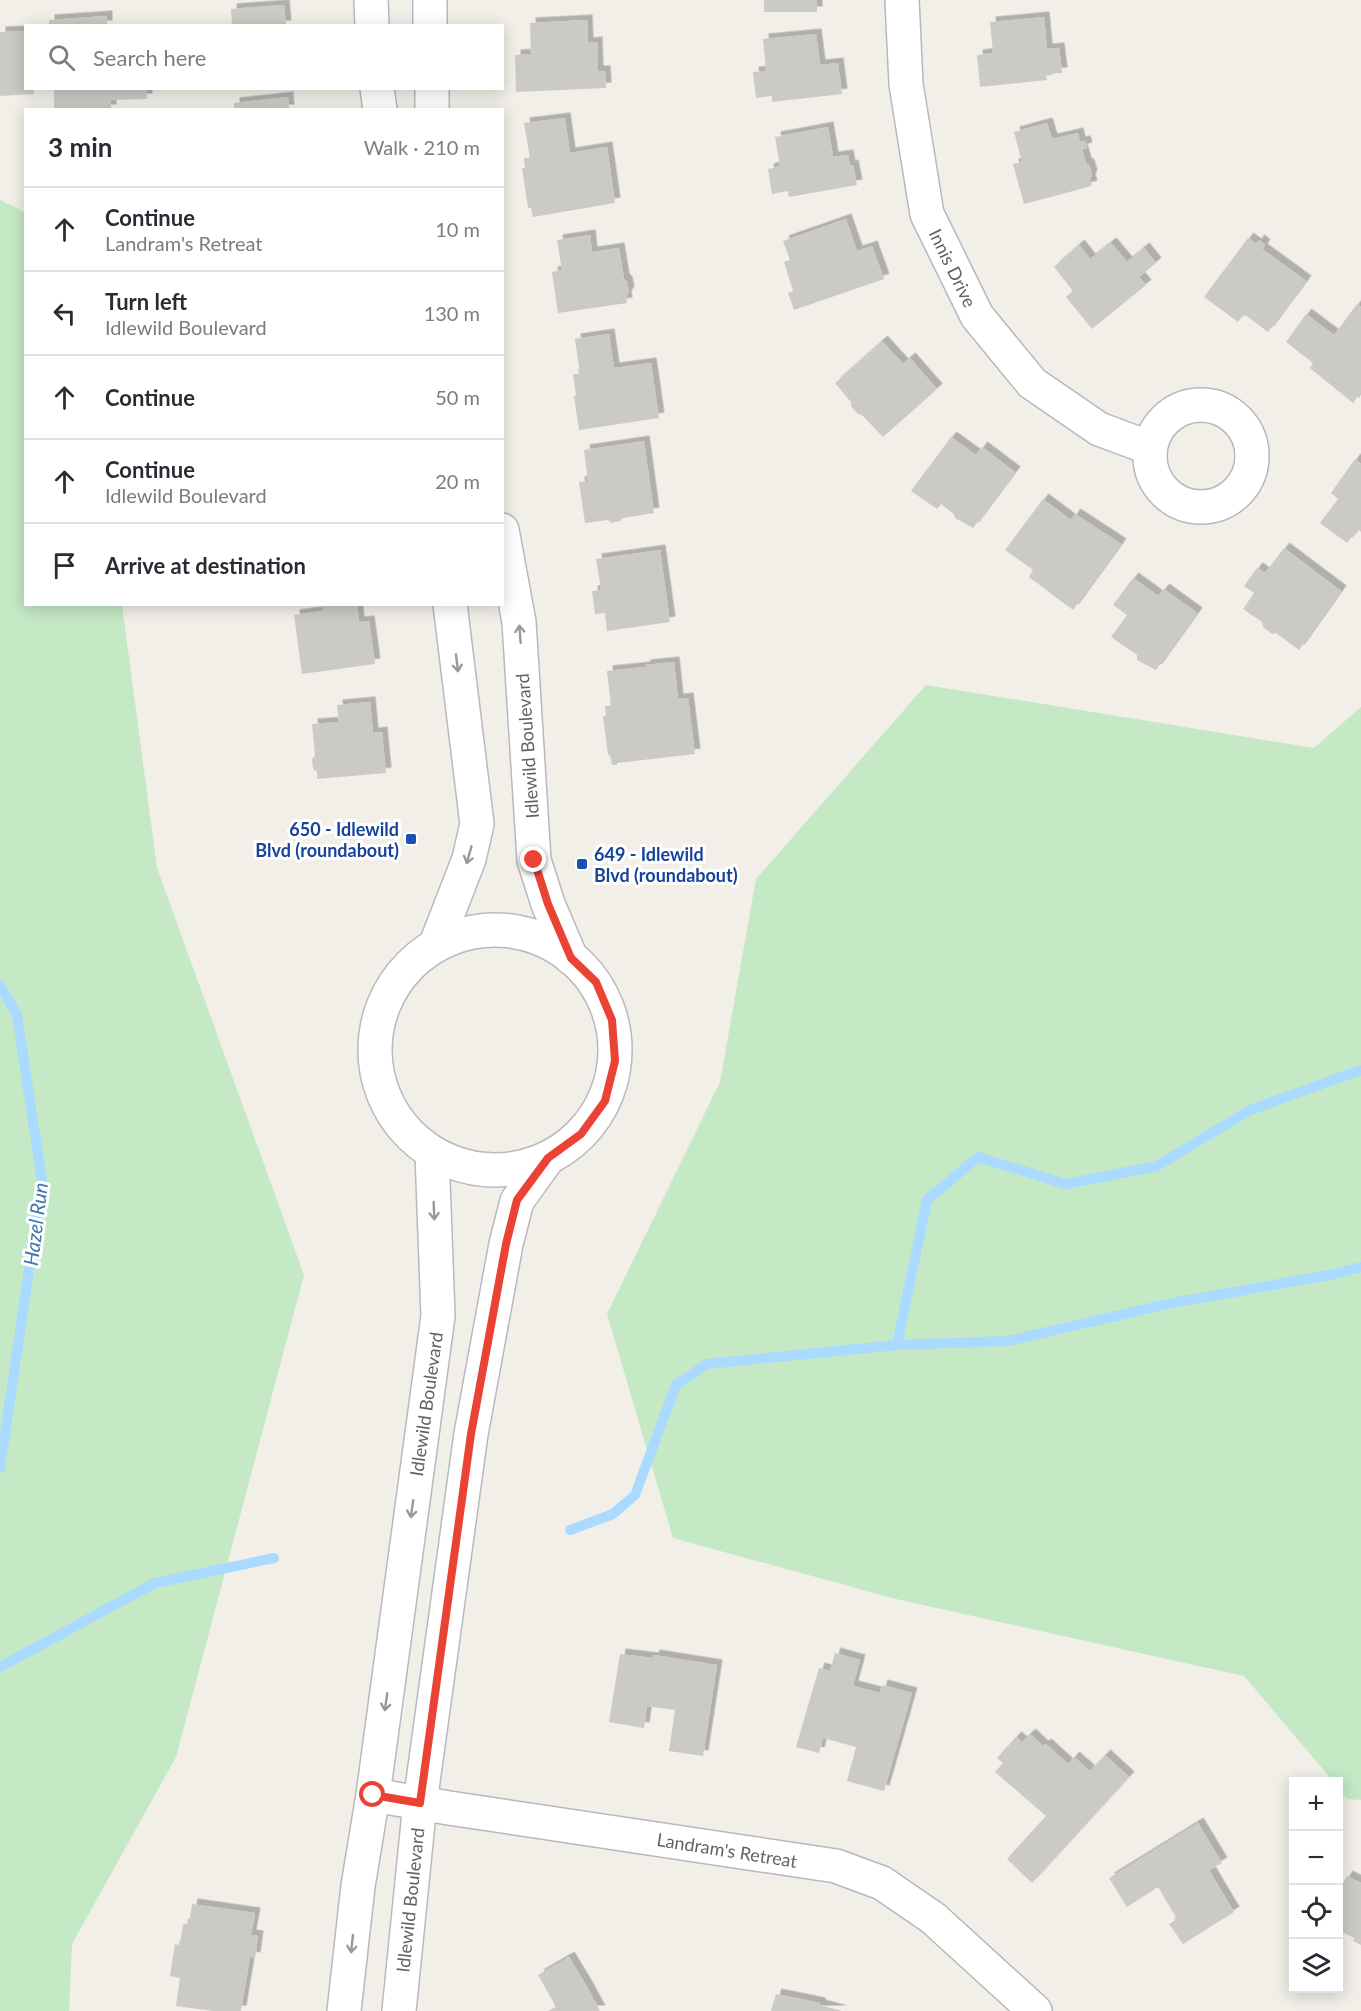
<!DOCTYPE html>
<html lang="en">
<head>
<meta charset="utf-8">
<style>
	:root { --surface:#fff; --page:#f2f2f3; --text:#2b2b33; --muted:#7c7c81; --line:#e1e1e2 }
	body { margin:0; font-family:Lato,sans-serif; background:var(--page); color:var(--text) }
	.controls { position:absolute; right:18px; bottom:18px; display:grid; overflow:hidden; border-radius:0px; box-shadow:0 3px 15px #0003 }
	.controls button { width:54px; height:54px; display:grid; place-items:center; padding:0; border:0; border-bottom:2px solid var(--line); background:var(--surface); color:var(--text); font:30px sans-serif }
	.stop { position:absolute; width:18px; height:18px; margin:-14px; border:4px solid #ea4335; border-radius:50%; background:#fff }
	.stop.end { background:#ea4335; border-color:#fff; box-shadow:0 2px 6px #0008 }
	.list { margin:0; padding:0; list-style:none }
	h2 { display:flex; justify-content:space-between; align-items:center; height:78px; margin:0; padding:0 24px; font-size:26px }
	h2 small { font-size:20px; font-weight:400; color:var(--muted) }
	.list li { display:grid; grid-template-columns:39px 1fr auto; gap:18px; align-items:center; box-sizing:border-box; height:84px; padding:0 24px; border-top:2px solid var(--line) }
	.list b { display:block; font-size:22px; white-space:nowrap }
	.list p { margin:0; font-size:20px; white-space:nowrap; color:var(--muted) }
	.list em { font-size:20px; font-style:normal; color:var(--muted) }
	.icon { flex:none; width:33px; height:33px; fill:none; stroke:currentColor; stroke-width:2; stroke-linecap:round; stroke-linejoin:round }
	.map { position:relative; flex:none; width:1361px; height:2011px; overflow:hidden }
	.search { position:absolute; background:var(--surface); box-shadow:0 3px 15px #0003; left:24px; top:24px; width:480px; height:66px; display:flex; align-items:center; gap:15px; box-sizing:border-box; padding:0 21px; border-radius:0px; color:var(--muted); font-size:22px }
	.panel { position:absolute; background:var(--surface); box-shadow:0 3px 15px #0003; left:24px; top:108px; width:480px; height:498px; border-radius:0px }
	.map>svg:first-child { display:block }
	.green { fill:#c5e8c5 }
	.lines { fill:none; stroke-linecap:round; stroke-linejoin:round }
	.stream { stroke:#aadaff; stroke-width:10 }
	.building { fill:#cccac5; filter:url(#shadow) }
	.street-casing { stroke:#b5b8bc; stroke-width:36 }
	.secondary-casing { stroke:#b6babf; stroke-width:36 }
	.street { stroke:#fff; stroke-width:33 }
	.secondary { stroke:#fff; stroke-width:33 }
	.oneway { stroke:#979a9d }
	.route { stroke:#ea4335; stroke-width:8 }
	.transit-dot { fill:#1a4fb4; stroke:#fff; stroke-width:2 }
	.labels { text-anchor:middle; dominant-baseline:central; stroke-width:6; stroke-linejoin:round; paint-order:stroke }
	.street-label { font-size:18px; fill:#5f6368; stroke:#fff }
	.transit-label { font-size:18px; font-weight:bold; fill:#164399; stroke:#fff; text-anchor:end }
	.water-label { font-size:20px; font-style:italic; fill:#4174aa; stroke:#fff }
</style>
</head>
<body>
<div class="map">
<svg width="1361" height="2011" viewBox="0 0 1361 2011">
	<defs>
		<filter id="shadow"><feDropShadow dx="5.5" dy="-5.5" stdDeviation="0" flood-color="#0004"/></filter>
	</defs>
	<rect width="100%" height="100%" fill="#f1efe8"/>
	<g class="green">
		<polygon points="0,200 25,212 26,604 122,605 157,868 304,1275 176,1757 72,1944 69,2011 0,2011"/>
		<polygon points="926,685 1314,748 1361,707 1361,1800 1347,1799 1339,1788 1338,1782 1333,1781 1244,1676 896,1599 673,1538 607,1314 720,1082 756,879"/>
	</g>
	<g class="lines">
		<g class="stream">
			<polyline points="0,985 17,1015 42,1181 0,1468"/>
			<polyline points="897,1345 1008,1341 1172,1303 1330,1275 1361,1267"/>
			<polyline points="570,1530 613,1514 635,1495 676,1385 707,1364 897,1345 927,1200 978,1157 1066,1184 1157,1166 1250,1110 1361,1070"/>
			<polyline points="0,1667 155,1583 274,1558"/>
		</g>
	</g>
	<g class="building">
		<rect x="764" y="0" width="53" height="12"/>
		<polygon points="284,5 286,26 232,26 231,9"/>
		<polygon points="107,16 107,26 49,26 49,20"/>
		<polygon points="1044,17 1047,49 1059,48 1062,73 1046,74 1047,80 980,87 977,55 993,53 990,22"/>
		<polygon points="587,20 588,43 597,42 598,71 605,71 606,88 516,92 515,55 531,54 530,23"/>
		<polygon points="26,31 26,88 34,88 34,94 0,96 0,32"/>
		<polygon points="816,34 820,65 838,63 842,94 772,102 772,96 756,98 753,72 766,71 763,39"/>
		<polygon points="54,88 147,88 147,99 111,100 111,110 54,110"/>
		<polygon points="288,97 289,110 234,110 234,103"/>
		<polygon points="565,118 570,153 607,147 615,203 533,217 531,208 528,208 522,168 525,168 524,158 530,158 524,123"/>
		<polygon points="1047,123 1052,139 1078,133 1080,142 1085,141 1087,148 1082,149 1086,163 1089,165 1092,175 1090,179 1092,186 1024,204 1013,164 1022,162 1014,132"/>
		<polygon points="828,127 833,157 848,155 850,166 853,165 857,185 789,197 788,191 772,194 768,169 780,166 775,137"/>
		<polygon points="846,219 857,251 872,246 884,279 794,310 788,293 793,291 784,262 790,260 783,241"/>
		<polygon points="590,235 592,252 619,248 624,279 627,282 629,292 626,296 627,303 558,313 552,272 562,270 557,240"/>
		<polygon points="1248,238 1256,244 1259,240 1265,245 1262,249 1306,281 1268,332 1244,314 1238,322 1204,297"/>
		<polygon points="1111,243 1127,262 1144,248 1156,263 1139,277 1146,285 1092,329 1066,297 1073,291 1054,267 1079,245 1090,259"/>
		<polygon points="1357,304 1361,307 1361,392 1353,403 1310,368 1313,363 1286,342 1306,314 1334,335"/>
		<polygon points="609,334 614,368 651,363 659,418 579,430 574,396 576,395 573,374 580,374 575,339"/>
		<polygon points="882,341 903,364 910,358 937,389 883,437 862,415 858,414 851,406 851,402 835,383"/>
		<polygon points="951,437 976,455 982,447 1015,472 973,528 955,518 954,514 941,504 937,509 911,491"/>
		<polygon points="644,441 654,513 623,518 620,521 611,523 608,520 585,523 579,482 588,481 584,450"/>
		<polygon points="1355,459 1361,464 1361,532 1358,529 1347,543 1320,523 1338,499 1331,493"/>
		<polygon points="1043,499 1071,520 1075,514 1121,544 1073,610 1029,577 1033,570 1005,550"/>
		<polygon points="1284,548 1341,591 1299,650 1276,633 1272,634 1263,627 1262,622 1243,609 1254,593 1244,586 1257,568 1265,573"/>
		<polygon points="660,550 670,622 607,631 605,613 595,614 592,591 601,590 596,559"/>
		<polygon points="1133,578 1158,596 1164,589 1197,613 1156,670 1137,660 1137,655 1111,637 1127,615 1113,605"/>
		<polygon points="322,604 357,604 359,622 369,621 375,664 302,674 294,615 323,611"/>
		<polygon points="674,662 678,699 688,698 695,754 617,763 617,765 612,765 610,755 608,755 603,716 606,716 605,706 611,706 607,671 645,667 645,665"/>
		<polygon points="370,702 373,733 382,732 386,773 317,779 317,772 313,769 312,759 315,756 312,724 339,722 337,705"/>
		<polygon points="835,1653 860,1660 853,1686 880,1693 882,1685 912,1693 884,1791 847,1781 856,1747 823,1738 819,1753 796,1747 819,1668 830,1671"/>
		<polygon points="620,1654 653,1658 654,1655 717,1665 703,1756 669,1751 675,1710 647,1706 644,1728 609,1722"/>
		<polygon points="1030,1734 1043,1746 1046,1744 1068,1764 1074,1757 1090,1771 1105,1755 1129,1777 1032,1883 1007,1859 1046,1816 995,1772 1003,1763 997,1758 1016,1737 1022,1742"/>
		<polygon points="1198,1823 1222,1863 1209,1870 1234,1912 1183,1944 1169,1924 1177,1919 1158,1887 1127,1907 1109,1878"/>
		<polygon points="1347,1876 1361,1883 1361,1945 1353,1941 1354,1938 1340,1931 1341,1929 1338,1927 1338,1893"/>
		<polygon points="192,1904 255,1913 251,1935 258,1936 255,1958 250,1957 241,2011 213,2011 176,2006 180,1978 170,1976 175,1944 180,1945 183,1924 189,1924"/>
		<polygon points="569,1957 587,1987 600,2011 548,2011 556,2007 538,1975"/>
		<polygon points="776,1994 820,2003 820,2005 842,2011 771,2011"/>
	</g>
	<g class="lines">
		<g class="street-casing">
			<g id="street">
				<polyline points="902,0 906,84 927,214 977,316 1032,383 1099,429 1150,448"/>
				<circle cx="1201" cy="456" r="51"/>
				<polyline points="373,1795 449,1808 836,1866 882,1883 933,1918 1035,2011"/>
			</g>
		</g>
		<g class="secondary-casing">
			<g id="secondary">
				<polyline points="371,0 372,26"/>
				<polyline points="430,0 430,26"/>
				<polyline points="377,88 380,110"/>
				<polyline points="432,88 432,110"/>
				<polyline points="502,530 519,622 534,860 548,904 571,958"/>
				<circle cx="495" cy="1050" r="120"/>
				<polyline points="436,944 469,859 477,824 450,604"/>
				<polyline points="344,2011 358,1886 373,1795 438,1316 432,1153"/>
				<polyline points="399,2011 420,1803 471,1434 506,1244 517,1201 548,1158"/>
			</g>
		</g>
		<use href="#street" class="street"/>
		<use href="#secondary" class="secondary"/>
	</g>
	<defs><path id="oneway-shaft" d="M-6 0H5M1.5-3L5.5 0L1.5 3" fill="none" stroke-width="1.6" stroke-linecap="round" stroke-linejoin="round" transform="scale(1.5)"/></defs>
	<g class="oneway">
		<use href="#oneway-shaft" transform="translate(520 634) rotate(-94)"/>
		<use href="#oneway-shaft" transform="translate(457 663) rotate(83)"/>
		<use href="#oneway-shaft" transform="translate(469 855) rotate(106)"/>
		<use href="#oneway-shaft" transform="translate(434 1211) rotate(88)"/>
		<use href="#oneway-shaft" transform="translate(412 1509) rotate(98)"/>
		<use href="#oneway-shaft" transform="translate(386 1702) rotate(98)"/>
		<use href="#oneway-shaft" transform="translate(352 1944) rotate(96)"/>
	</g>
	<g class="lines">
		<polyline class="route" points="373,1795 420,1803 471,1434 506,1244 517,1200 548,1158 581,1134 605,1101 615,1061 612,1020 596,982 571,958 548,904 534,860"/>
	</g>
	<g class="transit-dot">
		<rect x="405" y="833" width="12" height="12" rx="3"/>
		<rect x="576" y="858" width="12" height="12" rx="3"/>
	</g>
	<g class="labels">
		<g class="street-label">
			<text transform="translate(953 268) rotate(64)">Innis Drive</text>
			<text transform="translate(527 746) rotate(-94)">Idlewild Boulevard</text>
			<text transform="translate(426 1404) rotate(-82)">Idlewild Boulevard</text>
			<text transform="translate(727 1850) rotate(9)">Landram's Retreat</text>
			<text transform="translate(410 1900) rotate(-84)">Idlewild Boulevard</text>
		</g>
		<g class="transit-label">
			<text x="399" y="829">650 - Idlewild<tspan x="399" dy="21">Blvd (roundabout)</tspan></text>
			<text x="594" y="854" text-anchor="start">649 - Idlewild<tspan x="594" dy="21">Blvd (roundabout)</tspan></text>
		</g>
		<g class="water-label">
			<text transform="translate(35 1224) rotate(-83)">Hazel Run</text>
		</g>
	</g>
</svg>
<div class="controls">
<button>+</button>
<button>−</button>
<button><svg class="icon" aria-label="locate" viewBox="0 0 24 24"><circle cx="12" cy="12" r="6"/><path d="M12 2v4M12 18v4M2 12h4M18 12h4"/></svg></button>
<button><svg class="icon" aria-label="layers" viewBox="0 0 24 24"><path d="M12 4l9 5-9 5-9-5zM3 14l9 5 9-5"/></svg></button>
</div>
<div class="stop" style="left:373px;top:1795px"></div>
<div class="stop end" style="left:534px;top:860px"></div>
<div class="search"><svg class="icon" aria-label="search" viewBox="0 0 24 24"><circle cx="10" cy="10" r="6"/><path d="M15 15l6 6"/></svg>Search here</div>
<section class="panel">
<h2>3 min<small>Walk · 210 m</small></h2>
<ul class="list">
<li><svg class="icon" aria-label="ahead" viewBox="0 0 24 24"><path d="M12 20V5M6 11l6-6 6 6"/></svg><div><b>Continue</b><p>Landram's Retreat</p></div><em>10 m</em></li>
<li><svg class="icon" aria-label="left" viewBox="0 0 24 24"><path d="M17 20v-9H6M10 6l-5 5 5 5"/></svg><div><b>Turn left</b><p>Idlewild Boulevard</p></div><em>130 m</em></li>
<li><svg class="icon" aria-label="ahead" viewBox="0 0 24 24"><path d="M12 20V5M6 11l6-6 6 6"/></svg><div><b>Continue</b></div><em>50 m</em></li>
<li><svg class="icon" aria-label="ahead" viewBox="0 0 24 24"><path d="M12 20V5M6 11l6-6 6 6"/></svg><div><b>Continue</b><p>Idlewild Boulevard</p></div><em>20 m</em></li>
<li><svg class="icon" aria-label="arrive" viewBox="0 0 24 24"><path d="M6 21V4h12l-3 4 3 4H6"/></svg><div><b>Arrive at destination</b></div></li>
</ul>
</section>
</div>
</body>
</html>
